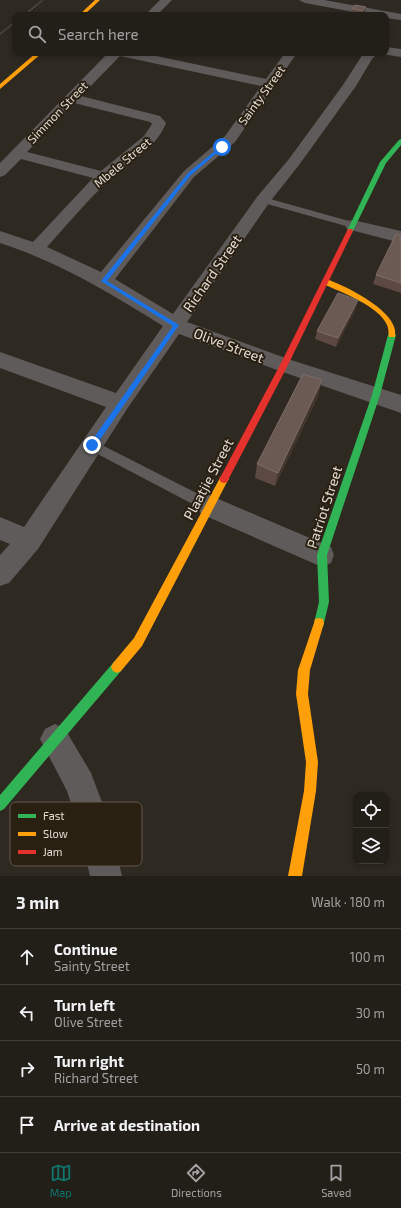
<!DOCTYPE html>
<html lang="en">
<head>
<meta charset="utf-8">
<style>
	:root { --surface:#221f19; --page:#2e2c26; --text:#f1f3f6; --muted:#a2a2a2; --line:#3f3d38; --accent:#0f766e }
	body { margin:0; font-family:"Exo 2",sans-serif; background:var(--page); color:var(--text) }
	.controls { position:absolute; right:12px; bottom:12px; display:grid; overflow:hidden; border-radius:8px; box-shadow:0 2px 6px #0003 }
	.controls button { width:36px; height:36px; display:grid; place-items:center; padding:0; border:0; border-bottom:1px solid var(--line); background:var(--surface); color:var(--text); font:20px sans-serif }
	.stop { position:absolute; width:12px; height:12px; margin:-9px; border:3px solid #1a73e8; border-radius:50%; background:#fff }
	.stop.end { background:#1a73e8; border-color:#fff; box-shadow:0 1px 4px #0008 }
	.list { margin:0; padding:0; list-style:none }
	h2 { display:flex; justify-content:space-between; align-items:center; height:52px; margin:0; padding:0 16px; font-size:17px }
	h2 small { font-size:13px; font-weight:400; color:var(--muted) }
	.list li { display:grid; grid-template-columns:26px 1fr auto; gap:12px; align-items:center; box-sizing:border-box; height:56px; padding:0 16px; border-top:1px solid var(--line) }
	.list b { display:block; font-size:15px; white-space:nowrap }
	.list p { margin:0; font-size:13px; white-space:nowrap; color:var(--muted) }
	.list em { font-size:13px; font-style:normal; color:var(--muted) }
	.icon { flex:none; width:22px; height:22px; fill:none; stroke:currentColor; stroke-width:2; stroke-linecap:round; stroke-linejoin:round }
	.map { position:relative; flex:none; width:401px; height:876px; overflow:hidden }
	.search { position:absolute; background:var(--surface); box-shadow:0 2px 6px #0003; left:12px; right:12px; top:12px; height:44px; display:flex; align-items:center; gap:10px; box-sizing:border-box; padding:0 14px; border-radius:8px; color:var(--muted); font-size:15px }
	.sheet { height:276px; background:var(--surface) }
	nav { display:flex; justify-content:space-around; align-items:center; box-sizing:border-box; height:56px; border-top:1px solid var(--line); background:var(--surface); font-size:11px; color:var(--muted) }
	nav a { display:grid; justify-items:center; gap:2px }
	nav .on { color:var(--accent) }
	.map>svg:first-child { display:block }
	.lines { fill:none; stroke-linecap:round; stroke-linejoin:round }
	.path { stroke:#666361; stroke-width:1.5; stroke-dasharray:1 1; stroke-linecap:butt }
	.lane { fill:#5f5b5b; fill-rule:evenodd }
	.street { fill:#5f5b5b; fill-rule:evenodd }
	.fast { fill:#30b455; fill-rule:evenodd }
	.slow { fill:#ff9f0a; fill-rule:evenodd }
	.jam { fill:#e5322d; fill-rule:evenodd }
	.wall { fill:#5c4943 }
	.shaded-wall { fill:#44362f }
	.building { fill:#6b5953; stroke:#7e6e67 }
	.route { fill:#1a73e8 }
	.labels { text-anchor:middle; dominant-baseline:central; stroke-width:4; stroke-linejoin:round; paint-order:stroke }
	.far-street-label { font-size:12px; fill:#e4ddd4; stroke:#2a2012 }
	.street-label { font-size:14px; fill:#e4ddd4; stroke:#2a2012 }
	.key { fill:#2a2012; stroke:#62594c; stroke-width:1 }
	.key-label { font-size:11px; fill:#e4ddd4 }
</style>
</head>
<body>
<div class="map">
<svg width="401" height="876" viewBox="0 0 401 876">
	<rect width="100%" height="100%" fill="#2e2921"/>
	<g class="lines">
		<g class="path">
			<polyline points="24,15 43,0"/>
			<polyline points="0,34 15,22"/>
		</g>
		<g class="lane">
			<polygon points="263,197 356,223 358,225 353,228 260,202 259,200"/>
			<polygon points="92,440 214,502 215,506 214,510 209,512 204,510 88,449 86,445 88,441"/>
		</g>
		<g class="street">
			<polygon points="160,0 172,0 157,15 145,15"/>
			<polygon points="299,0 324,0 401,14 401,20 386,18 386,15 370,15 305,3"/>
			<polygon points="386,47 401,49 401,57 382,54 386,53"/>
			<path d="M108 53H142L266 79 285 53H297L235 142 194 177 115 279 173 314 257 197 289 159 343 85 363 54 378 53 372 59 356 86 299 165 269 203 187 322 291 360 401 395V413L277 370 179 334 127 409 38 549 9 583 0 586V555L10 544 0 540V517L24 527 106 407 0 368V352L116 393 163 326C110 293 61 263 0 243V231L33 242 93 178 21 159 5 175 0 177V163ZM120 56 261 86 225 136 184 171 101 272 47 247C66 226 85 203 106 183 125 165 157 148 166 123L160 116 81 96ZM74 103 150 122 152 124 144 136 101 171 27 152Z"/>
			<polygon points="353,220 401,231 401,243 347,229 345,225 347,221"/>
			<polygon points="209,495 331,547 334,555 331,563 322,567 201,514 197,506 201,498"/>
			<polygon points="55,724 65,729 91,773 109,821 122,876 90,876 77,821 67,791 40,739 45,729"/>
		</g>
		<g class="fast">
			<polygon points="401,139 401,145 386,163 353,231 352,233 348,233 347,231 380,162 399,140"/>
			<polygon points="392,332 396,335 380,395 327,555 329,602 323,627 319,628 315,627 314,623 319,602 317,555 372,395 388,335"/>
			<polygon points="117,661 121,663 123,667 121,671 4,809 0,811 0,795 113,663"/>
		</g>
		<g class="slow">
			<polygon points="95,0 100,0 84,15 79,15"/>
			<polygon points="36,53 42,53 0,89 0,84"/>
			<path d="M326 279C344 285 401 312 395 337H389C388 333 389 329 387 325 379 306 341 292 323 284L322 282Z"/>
			<polygon points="224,475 227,476 229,479 227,482 142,646 121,671 117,673 113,671 111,667 113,663 134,638 221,476"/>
			<polygon points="319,618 323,619 324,623 310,670 308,694 318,762 316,791 302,876 288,876 304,791 306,762 296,694 298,670 314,623 315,619"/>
		</g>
		<polygon class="jam" points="348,229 352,229 353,231 288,365 227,482 224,483 221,482 219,479 221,476 280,365"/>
	</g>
	<g class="wall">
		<polygon points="366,7 364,15 351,15 352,9"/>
		<polygon points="401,236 401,293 373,284 376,275"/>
		<polygon points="356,308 336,347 315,339 317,331"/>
		<polygon points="322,380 318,396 275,486 255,478 257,464"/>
	</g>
	<g class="shaded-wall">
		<polygon points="366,7 364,15 362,15 363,11"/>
		<polygon points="358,300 356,308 336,347 338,338"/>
		<polygon points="322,380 318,396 275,486 278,473"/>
	</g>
	<g class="building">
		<polygon points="355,5 366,7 363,11 352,9"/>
		<polygon points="396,234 401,236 401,283 376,275"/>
		<polygon points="338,293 358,300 338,338 317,331"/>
		<polygon points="303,374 322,380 278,473 257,464"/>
	</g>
	<polygon class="route" points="221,146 224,147 191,175 107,281 179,325 95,447 90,447 90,443 173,326 101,281 188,173"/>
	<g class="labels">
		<g class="far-street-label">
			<text transform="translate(261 95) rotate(-54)">Sainty Street</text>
			<text transform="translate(57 112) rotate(-46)">Simmon Street</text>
			<text transform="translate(122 162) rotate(-40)">Mbele Street</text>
		</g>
		<g class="street-label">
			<text transform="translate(212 273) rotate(-55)">Richard Street</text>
			<text transform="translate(229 345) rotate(21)">Olive Street</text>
			<text transform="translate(208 479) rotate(-62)">Plaatjie Street</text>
			<text transform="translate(324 507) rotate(-72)">Patriot Street</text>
		</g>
	</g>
	<rect x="10" y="802" width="132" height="64" rx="6" class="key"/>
	<rect x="18" y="814" width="18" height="4" fill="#30b455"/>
	<rect x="18" y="832" width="18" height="4" fill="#ff9f0a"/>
	<rect x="18" y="850" width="18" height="4" fill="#e5322d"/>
	<g class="key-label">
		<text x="43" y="820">Fast</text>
		<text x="43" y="838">Slow</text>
		<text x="43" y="856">Jam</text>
	</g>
</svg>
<div class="controls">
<button><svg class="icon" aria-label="locate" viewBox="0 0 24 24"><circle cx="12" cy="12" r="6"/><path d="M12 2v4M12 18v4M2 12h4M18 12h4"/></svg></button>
<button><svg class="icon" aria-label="layers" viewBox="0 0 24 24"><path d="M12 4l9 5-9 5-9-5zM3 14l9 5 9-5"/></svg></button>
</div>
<div class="stop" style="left:222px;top:147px"></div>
<div class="stop end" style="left:92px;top:445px"></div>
<div class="search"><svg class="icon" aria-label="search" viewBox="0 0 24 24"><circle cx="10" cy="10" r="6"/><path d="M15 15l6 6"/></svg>Search here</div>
</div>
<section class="sheet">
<h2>3 min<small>Walk · 180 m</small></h2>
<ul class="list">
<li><svg class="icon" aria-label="ahead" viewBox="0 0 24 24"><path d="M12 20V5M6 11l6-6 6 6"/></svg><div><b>Continue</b><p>Sainty Street</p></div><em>100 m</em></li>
<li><svg class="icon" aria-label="left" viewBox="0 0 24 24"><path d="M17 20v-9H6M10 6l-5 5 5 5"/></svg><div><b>Turn left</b><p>Olive Street</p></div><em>30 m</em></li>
<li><svg class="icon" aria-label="right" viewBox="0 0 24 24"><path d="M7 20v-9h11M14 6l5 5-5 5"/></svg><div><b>Turn right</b><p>Richard Street</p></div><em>50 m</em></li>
<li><svg class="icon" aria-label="arrive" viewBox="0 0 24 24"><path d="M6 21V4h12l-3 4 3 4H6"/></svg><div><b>Arrive at destination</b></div></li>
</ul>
</section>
<nav>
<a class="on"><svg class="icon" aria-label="map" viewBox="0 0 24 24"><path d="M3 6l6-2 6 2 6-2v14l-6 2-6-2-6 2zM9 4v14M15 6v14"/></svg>Map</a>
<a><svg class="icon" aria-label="directions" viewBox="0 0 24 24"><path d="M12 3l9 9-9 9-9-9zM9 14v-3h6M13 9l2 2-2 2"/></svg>Directions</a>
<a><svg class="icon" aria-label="saved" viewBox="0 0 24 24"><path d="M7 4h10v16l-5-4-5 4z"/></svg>Saved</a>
</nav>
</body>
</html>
